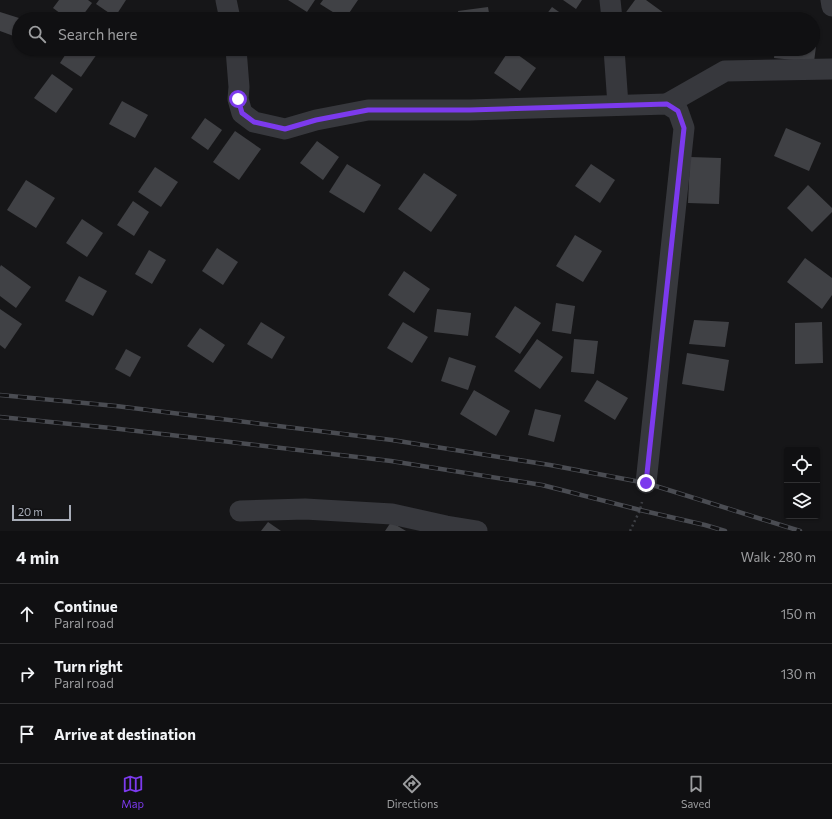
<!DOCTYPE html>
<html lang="en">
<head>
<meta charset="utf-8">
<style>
	:root { --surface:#101012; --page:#1e1e20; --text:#f1f3f6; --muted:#9c9d9f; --line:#303032; --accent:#7c3aed }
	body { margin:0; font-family:Commissioner,sans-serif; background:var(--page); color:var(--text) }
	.controls { position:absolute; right:12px; bottom:12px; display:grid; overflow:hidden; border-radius:4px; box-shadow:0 1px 3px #0004 }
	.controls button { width:36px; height:36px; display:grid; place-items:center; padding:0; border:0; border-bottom:1px solid var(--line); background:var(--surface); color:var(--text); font:20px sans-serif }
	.scale { position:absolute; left:12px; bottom:10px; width:59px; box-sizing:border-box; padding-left:4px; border:2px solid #a8adb8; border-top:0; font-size:11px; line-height:14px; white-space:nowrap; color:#a8adb8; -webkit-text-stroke:3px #111113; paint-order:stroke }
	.stop { position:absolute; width:12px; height:12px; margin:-9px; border:3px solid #7c3aed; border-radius:50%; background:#fff }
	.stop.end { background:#7c3aed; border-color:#fff; box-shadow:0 1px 4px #0008 }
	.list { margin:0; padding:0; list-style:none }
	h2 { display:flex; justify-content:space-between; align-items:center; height:52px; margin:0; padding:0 16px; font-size:17px }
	h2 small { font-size:13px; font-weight:400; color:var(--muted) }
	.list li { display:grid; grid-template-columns:26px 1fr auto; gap:12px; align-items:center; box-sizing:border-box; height:60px; padding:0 16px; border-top:1px solid var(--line) }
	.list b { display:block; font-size:15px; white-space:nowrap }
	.list p { margin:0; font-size:13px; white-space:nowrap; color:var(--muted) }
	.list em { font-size:13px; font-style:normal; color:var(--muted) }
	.icon { flex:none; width:22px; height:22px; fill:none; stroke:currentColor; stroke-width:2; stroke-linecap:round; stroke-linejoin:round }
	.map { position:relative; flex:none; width:832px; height:531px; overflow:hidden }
	.search { position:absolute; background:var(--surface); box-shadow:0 1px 3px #0004; left:12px; right:12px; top:12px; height:44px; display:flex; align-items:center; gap:10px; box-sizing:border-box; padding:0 14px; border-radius:22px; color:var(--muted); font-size:15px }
	.sheet { height:232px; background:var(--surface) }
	nav { display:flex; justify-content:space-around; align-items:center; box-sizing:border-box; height:56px; border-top:1px solid var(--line); background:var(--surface); font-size:11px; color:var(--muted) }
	nav a { display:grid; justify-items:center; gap:2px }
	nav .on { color:var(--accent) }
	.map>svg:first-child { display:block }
	.building { fill:#404145 }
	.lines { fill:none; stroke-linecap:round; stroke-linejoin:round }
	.path { stroke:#3d3f44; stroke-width:2.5; stroke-dasharray:2 3; stroke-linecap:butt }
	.minor { stroke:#37383d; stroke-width:21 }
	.rail-casing { stroke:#4a4c52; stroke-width:4.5 }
	.rail { stroke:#111113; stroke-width:3; stroke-dasharray:9; stroke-linecap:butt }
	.route { stroke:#7c3aed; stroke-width:5 }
</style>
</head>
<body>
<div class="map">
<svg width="832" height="531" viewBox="0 0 832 531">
	<rect width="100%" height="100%" fill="#161618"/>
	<g class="building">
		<polygon points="59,0 88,0 92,3 80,19 68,19 53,8"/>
		<polygon points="99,0 126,0 115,17 96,4"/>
		<polygon points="288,0 315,0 307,12"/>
		<polygon points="323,0 358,0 345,19 344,19 320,4"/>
		<polygon points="563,0 582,0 576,9"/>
		<polygon points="635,0 646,0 668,16 666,19 621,19"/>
		<polygon points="488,7 490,19 459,19 458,11"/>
		<polygon points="552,7 569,19 543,19"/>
		<polygon points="0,12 19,18 19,38 0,31"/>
		<polygon points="813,30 818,31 814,62 774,58 775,49 813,49"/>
		<polygon points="69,49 89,49 97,54 81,77 60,63"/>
		<polygon points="510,49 536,68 520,91 494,73"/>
		<polygon points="52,74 73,89 56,113 34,98"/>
		<polygon points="122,101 148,115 135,138 109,124"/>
		<polygon points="205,118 222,130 208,150 191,138"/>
		<polygon points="786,128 821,143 809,171 774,156"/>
		<polygon points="235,131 261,149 239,180 213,162"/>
		<polygon points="317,141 339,157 323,180 300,163"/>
		<polygon points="690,157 721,158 719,204 688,203"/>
		<polygon points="347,164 381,185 364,213 329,192"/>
		<polygon points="591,164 615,180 600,203 575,186"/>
		<polygon points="155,167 178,182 161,207 138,192"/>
		<polygon points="424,173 457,195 431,232 398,209"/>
		<polygon points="26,180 55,198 36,228 7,210"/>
		<polygon points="808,185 832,208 832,212 812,232 787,208"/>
		<polygon points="133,201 149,212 134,236 117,225"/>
		<polygon points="82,219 103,233 87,257 66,243"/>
		<polygon points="575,235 602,251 583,282 556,266"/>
		<polygon points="217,248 238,262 223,285 202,271"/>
		<polygon points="149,250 166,260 152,284 135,274"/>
		<polygon points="805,258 832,278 832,295 822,309 787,282"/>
		<polygon points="1,265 31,287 16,308 0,296 0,267"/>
		<polygon points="404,271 430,289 414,313 388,295"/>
		<polygon points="79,276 107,291 93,316 65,301"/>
		<polygon points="556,303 575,306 571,334 552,331"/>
		<polygon points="515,306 541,323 520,354 495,337"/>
		<polygon points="0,309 22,324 5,349 0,345"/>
		<polygon points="437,309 471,313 468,336 434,332"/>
		<polygon points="694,320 729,322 725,347 689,344"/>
		<polygon points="261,322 285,337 272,359 247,344"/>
		<polygon points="403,322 428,337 412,363 387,348"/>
		<polygon points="822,322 823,363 795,364 795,323"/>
		<polygon points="200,328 225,345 213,363 187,346"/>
		<polygon points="537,339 563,357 540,389 514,371"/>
		<polygon points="574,339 598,341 594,374 571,372"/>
		<polygon points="126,349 141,357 130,377 115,369"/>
		<polygon points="687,353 729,360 724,391 682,384"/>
		<polygon points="449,357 476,366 468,390 441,381"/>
		<polygon points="597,380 628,398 615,420 584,401"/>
		<polygon points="474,390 510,411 496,436 460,414"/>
		<polygon points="535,409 561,415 554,442 528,435"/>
		<polygon points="268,522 281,531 261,531"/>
		<polygon points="391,522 406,531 385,531"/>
	</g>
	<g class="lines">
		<polyline class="path" points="630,531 640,510 642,502"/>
		<g class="minor">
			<polyline points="226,0 230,19"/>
			<polyline points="610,0 612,19"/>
			<polyline points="831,0 832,6"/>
			<polyline points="236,49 239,87 238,99 242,113 254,122 285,129 316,120 368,110 470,110 667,104 678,111 684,128 646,483"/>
			<polyline points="614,49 618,105"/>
			<polyline points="667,104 725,71 832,69"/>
			<polyline points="240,511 305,509 392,514 446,526 477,531"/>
		</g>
		<g class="rail-casing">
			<g id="rail">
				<polyline points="0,395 116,406 392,440 550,465 646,483 800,531"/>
				<polyline points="0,417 111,428 391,461 542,485 640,510 705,525 725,531"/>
			</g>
		</g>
		<use href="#rail" class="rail"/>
	</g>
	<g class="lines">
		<polyline class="route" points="238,99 242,113 254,122 285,129 316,120 368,110 470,110 667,104 678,111 684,128 646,483"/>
	</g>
</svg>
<div class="controls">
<button><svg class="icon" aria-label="locate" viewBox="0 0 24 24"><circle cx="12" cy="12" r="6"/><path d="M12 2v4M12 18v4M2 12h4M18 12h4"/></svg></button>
<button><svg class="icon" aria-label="layers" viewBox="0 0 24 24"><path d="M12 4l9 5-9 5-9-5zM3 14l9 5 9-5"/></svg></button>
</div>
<div class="scale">20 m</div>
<div class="stop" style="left:238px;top:99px"></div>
<div class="stop end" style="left:646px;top:483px"></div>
<div class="search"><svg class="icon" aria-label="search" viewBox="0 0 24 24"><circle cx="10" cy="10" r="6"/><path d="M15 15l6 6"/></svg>Search here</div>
</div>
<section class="sheet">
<h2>4 min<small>Walk · 280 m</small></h2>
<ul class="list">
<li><svg class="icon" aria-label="ahead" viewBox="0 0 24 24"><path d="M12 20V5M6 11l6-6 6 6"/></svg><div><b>Continue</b><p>Paral road</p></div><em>150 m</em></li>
<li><svg class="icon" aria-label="right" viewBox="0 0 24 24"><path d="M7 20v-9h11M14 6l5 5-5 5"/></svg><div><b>Turn right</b><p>Paral road</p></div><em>130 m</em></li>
<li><svg class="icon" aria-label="arrive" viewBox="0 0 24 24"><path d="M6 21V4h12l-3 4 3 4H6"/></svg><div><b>Arrive at destination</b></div></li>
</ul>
</section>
<nav>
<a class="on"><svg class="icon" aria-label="map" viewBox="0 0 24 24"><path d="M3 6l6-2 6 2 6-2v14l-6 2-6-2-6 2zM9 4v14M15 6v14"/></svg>Map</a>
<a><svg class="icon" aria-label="directions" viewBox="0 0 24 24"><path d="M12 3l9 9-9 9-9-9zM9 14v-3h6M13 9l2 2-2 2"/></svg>Directions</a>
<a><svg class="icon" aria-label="saved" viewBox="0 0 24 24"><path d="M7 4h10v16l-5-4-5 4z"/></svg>Saved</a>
</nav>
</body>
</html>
